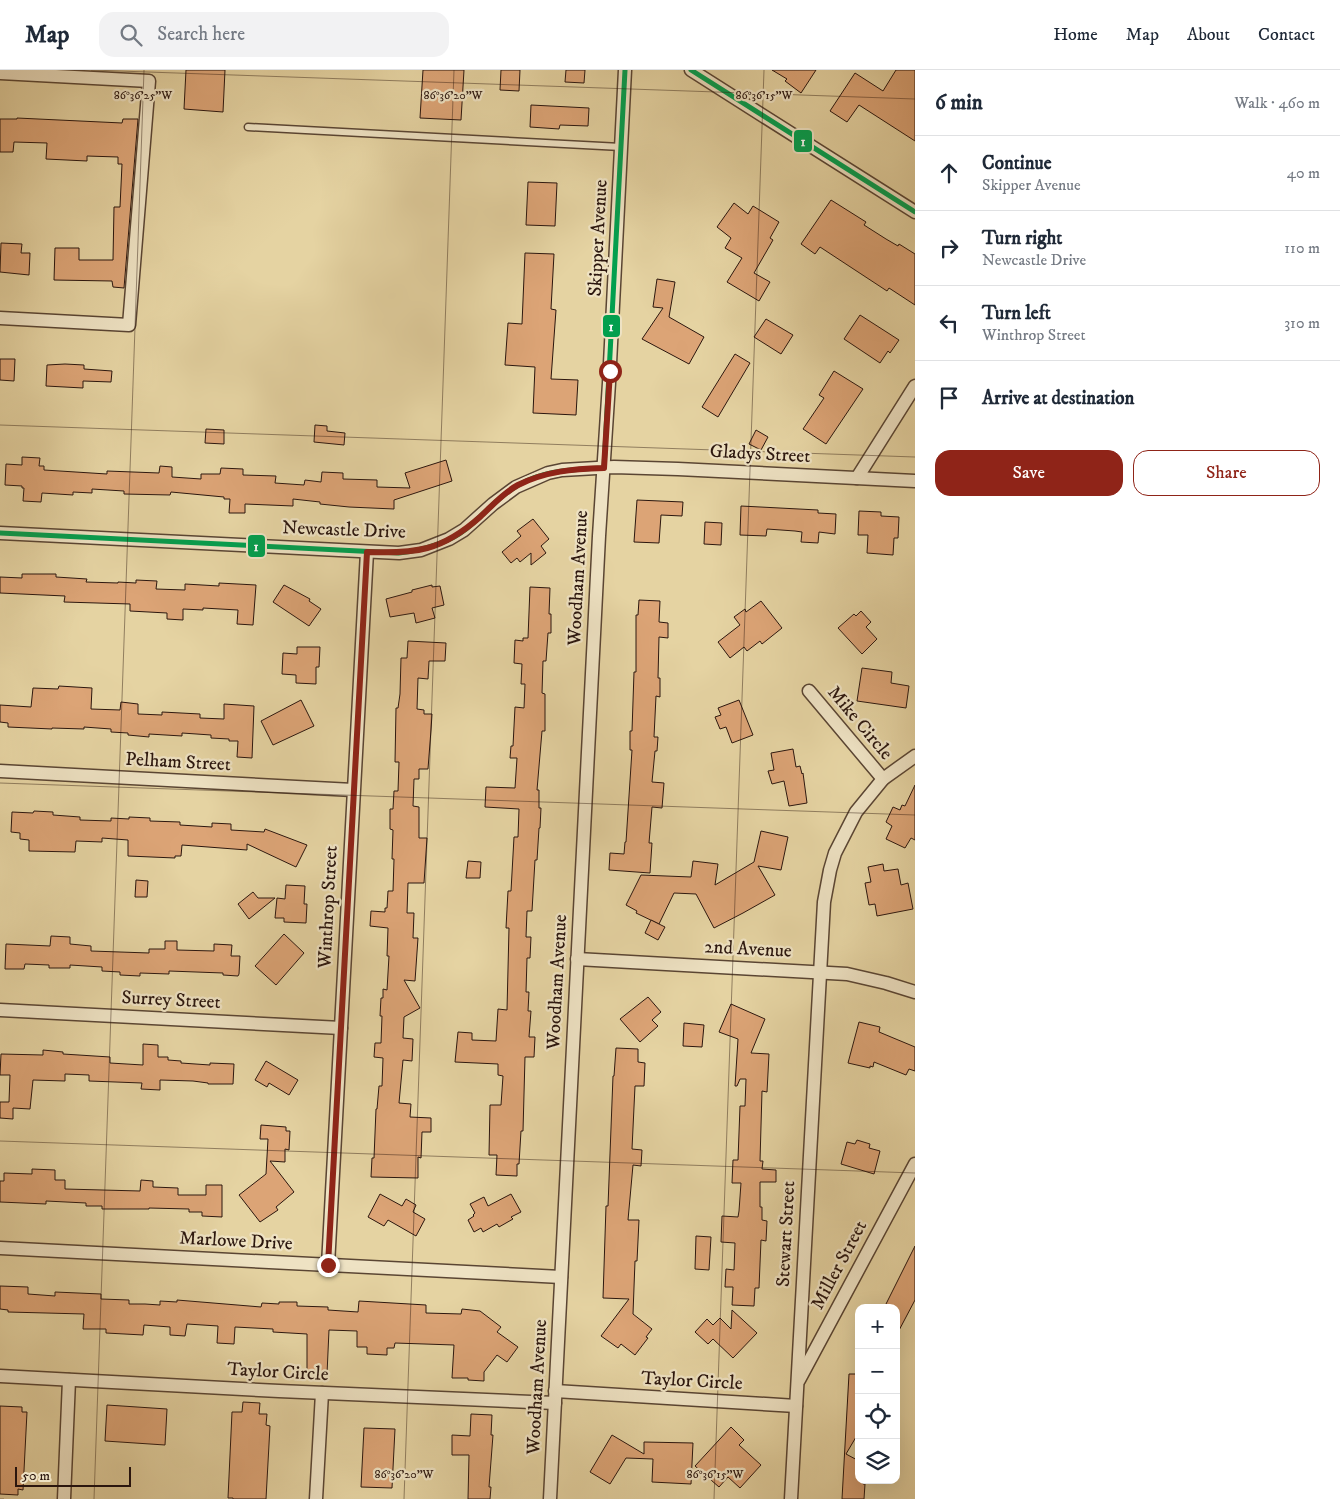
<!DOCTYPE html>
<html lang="en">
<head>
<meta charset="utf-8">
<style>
	:root { --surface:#fff; --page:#f2f2f3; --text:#1f2937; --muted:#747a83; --line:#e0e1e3; --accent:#8f2418 }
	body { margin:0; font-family:"IM FELL DW Pica",serif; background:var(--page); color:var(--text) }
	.controls { position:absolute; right:15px; bottom:15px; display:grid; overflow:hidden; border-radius:10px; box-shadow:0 5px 20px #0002 }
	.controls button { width:45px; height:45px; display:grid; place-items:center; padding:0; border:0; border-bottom:1px solid var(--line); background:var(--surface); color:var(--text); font:25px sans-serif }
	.scale { position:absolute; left:15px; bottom:12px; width:116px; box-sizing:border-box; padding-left:5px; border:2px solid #2b160e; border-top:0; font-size:14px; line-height:18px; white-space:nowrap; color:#2b160e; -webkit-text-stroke:4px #eee2c3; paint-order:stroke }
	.stop { position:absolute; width:15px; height:15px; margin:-11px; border:4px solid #8f2418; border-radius:50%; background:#fff }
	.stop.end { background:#8f2418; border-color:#fff; box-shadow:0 1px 5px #0008 }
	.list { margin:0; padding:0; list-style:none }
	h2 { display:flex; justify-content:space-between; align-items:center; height:65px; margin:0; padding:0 20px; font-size:21px }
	h2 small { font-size:16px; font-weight:400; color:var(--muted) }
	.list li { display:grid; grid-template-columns:32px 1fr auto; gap:15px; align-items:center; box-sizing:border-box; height:75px; padding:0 20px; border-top:1px solid var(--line) }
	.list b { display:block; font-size:19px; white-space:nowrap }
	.list p { margin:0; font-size:16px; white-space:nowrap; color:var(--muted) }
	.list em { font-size:16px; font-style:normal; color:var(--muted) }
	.actions { display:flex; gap:10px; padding:15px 20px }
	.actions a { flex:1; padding:11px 0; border:1px solid var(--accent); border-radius:15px; text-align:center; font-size:18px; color:var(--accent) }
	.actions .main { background:var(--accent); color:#fff }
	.icon { flex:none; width:28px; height:28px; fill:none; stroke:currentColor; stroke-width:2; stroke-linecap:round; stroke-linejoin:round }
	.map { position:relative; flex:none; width:915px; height:1429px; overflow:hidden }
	header { display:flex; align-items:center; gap:30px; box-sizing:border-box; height:70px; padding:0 25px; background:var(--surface); border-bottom:1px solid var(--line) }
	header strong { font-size:24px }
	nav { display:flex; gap:28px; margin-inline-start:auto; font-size:18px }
	.search { width:350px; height:45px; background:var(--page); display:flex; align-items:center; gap:12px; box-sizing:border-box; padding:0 18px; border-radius:15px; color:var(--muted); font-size:19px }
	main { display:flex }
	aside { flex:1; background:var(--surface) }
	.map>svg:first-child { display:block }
	.building { fill:#dca476; stroke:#2b160e }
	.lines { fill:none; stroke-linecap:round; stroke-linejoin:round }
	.lane-casing { stroke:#5a4533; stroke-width:9 }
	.street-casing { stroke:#5a4533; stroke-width:15 }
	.lane { stroke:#eee2c3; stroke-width:6 }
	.street { stroke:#eee2c3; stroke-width:12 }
	.bus-1-casing { stroke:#eee2c3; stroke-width:9 }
	.bus-1 { stroke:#029f4e; stroke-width:5 }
	.route { stroke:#8f2418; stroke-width:6 }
	.ticks { fill:none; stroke:#2b160e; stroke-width:1; stroke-opacity:0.45 }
	.labels { text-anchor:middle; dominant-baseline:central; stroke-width:4.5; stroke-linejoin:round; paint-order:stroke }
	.street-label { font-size:19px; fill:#2b160e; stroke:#eee2c3 }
	.ticks-label { font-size:12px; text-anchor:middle; fill:#2b160e; stroke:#eee2c3; stroke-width:4.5; stroke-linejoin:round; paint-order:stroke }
	.line-badge { stroke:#eee2c3; stroke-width:2 }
	.badge-label { font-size:14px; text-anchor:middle; font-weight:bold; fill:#fff }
</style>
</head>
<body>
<header>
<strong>Map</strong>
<div class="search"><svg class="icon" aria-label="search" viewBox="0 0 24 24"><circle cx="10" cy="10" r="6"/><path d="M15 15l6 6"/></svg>Search here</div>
<nav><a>Home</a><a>Map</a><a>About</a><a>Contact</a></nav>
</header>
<main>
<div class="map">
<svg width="915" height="1429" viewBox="0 0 915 1429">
	<rect width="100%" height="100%" fill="#e5d3a2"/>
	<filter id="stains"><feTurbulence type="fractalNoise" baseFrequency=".004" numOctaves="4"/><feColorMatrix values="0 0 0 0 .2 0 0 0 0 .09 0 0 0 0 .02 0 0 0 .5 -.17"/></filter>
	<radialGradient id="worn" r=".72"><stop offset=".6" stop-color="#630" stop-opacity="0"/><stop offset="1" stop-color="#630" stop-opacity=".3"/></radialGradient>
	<g class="building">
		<polygon points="186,0 225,0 223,42 184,39"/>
		<polygon points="423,0 464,0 461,50 420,48"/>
		<polygon points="501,0 520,0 519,21 500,20"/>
		<polygon points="566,0 585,0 584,13 565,12"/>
		<polygon points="772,0 816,0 801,23 785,11 787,9"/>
		<polygon points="896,0 915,0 915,71 859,35 847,52 830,41 855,3 883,21"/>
		<polygon points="531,35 589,38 588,56 560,55 559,59 530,57"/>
		<polygon points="17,48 122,53 123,49 138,49 124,218 113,217 112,211 54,210 55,178 79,178 79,190 113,190 114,137 120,137 122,94 118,94 118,87 87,86 87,91 46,89 47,73 14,72 13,82 0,82 0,49 17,49"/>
		<polygon points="528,112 557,113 555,156 526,155"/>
		<polygon points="831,130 866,152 864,155 886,169 898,176 899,174 915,184 915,235 889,218 887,221 820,177 815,184 801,174"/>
		<polygon points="734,133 748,144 753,136 779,152 770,168 773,170 754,203 770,212 759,231 727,212 742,188 725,178 731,168 717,157"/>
		<polygon points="1,173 22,174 21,183 30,183 29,205 0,202"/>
		<polygon points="525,183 554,184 551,239 556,240 551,309 578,310 576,345 533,343 535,297 505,295 508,253 522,254"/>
		<polygon points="657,209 675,212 669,247 704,267 689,294 642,269 663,238 653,237"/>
		<polygon points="860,245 899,270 890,283 888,281 880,293 844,269"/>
		<polygon points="766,249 793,265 781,284 754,267"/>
		<polygon points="735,284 750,293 718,347 702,337"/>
		<polygon points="0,289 15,289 14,311 0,310"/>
		<polygon points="65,294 84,295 84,299 112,301 111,312 83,311 83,318 46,316 47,295"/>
		<polygon points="834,301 863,319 826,374 803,359 824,328 819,325"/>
		<polygon points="315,355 327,356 327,361 345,363 344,375 314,372"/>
		<polygon points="206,359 224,360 224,374 205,373"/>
		<polygon points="756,360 768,367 761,380 749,374"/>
		<polygon points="22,387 40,388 39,396 44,396 44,400 107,404 107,401 159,403 160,396 172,397 172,407 201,409 201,404 220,404 221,398 243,399 243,405 276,406 275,413 304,415 305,410 321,412 322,402 343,403 343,409 377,410 377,417 410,418 405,403 446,390 452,411 394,430 394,439 349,437 320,434 320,432 293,429 293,436 245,434 245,443 229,443 230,429 224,429 224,427 171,422 170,425 124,424 124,421 92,419 92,423 73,422 73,425 42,423 41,432 23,431 24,418 22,418 22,416 5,415 6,394 22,395"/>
		<polygon points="637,430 683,432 682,446 661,445 659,473 634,472"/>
		<polygon points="741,436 818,440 818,443 836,444 835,464 819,462 818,473 801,472 802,462 795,461 767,459 766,466 740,465"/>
		<polygon points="859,441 881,442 881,446 899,447 898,468 894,468 893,485 867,483 868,465 858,465"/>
		<polygon points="533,449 549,469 541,476 546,483 531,495 531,483 520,492 517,488 511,493 502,482 521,466 517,461"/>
		<polygon points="705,452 722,453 721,475 704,474"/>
		<polygon points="22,504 56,504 56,507 87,509 86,512 118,513 118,512 136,513 136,510 157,511 156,519 185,520 185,514 219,516 219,513 256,515 253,555 237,554 238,540 203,538 203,540 183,539 183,550 167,549 167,543 130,541 130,534 64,532 65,526 0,523 0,507 22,508"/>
		<polygon points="284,515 310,529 309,531 321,539 309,556 273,532"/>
		<polygon points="432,515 432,517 440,516 444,535 432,538 435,548 416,553 414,543 390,547 386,529 412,522 412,520"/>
		<polygon points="530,517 550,518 549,544 551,544 551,563 548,563 546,591 543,591 542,623 545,624 545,661 542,661 537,720 539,720 539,738 541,738 540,758 539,758 537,790 535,790 532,841 527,841 526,867 531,867 530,888 527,888 526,922 529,922 528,941 531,941 529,967 535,967 534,987 525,987 523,1061 521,1061 519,1094 517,1094 517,1106 496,1105 497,1085 489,1085 490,1035 501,1035 503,1006 498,1005 498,994 455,992 458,962 472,963 472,970 496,971 498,939 507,940 509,858 506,858 508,821 511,821 514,767 518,767 519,739 485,737 486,717 515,718 517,688 510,688 511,676 513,676 515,637 524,638 525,614 521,614 522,594 514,593 515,570 523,571 523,568 528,568"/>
		<polygon points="639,530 660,531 659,552 668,553 668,568 659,567 658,608 660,608 660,627 656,626 654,667 658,667 657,681 655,681 652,712 664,713 662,738 652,737 649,773 652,773 650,803 609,800 610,783 624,784 625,772 626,772 632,680 630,680 630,661 632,661 634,602 636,602 636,545 638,545"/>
		<polygon points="761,531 782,558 762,574 760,571 747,581 744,577 730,588 718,572 740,555 734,547 745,539 746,542"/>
		<polygon points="861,541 871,552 866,557 877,569 862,584 838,558 854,544 856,546"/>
		<polygon points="408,571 446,573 445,591 429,591 428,609 418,608 417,639 424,640 424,644 432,644 431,660 428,699 419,699 419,709 414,709 413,736 419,737 419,768 427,768 424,813 408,813 407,843 414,843 413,868 418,868 415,911 404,910 420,938 404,947 403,968 413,969 412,991 403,990 399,1033 411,1034 410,1047 431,1048 431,1062 422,1062 421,1088 418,1087 418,1108 371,1107 372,1088 374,1088 376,1039 377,1039 379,1016 382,1016 383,988 374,987 375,973 381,973 382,946 380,946 381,928 383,928 383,919 387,920 389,886 387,886 388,858 370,856 371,841 385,842 385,838 387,838 388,821 393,821 394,789 392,789 393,760 390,759 390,739 393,739 394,721 398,721 399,692 395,692 396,638 398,638 400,624 401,588 407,588"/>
		<polygon points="297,577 320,577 319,597 316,597 316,614 296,613 296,605 282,604 283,583 297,584"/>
		<polygon points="862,598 892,602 891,613 909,616 906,638 857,631"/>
		<polygon points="59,616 92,618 91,639 120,640 121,632 138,634 138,644 162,645 162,642 200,644 200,648 224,649 224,634 254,636 252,688 237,687 238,671 229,671 229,669 211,668 211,665 182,663 182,666 149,664 149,667 128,665 128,663 111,662 111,659 84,657 84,659 52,658 52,659 8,657 8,653 0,652 0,635 31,637 33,618 58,619"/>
		<polygon points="301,630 314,656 273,675 261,651"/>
		<polygon points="739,630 753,665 732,673 726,657 720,659 715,647 721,645 718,638"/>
		<polygon points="793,679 796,697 800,696 802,704 803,703 807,733 789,736 784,711 772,714 768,701 774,700 771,683"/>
		<polygon points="915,715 915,770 911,768 905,778 886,769 892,756 886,752 893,737 900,740 902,735 905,736"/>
		<polygon points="34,741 53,742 53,745 80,747 80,750 111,751 111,748 129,749 129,747 150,748 150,751 180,752 180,755 212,757 212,753 231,754 231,760 264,762 265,759 307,775 296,797 247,774 247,780 182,775 181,786 175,786 175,788 128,786 128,770 102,768 102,772 76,771 75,782 29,781 29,770 20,769 20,763 11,762 12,742 33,743"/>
		<polygon points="761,761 788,767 781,800 758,796 775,825 743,843 714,858 696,824 674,823 659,854 636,843 637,841 626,835 641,805 691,807 693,791 718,794 715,815 754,792"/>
		<polygon points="468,791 481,792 480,808 466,808"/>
		<polygon points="883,794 884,801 898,799 901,815 908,813 913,839 877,846 875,834 869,835 865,813 871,812 868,797"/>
		<polygon points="136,810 148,811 147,827 135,827"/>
		<polygon points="286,815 305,816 304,834 307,834 306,853 284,852 284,848 275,848 277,828 285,829"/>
		<polygon points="253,822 258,828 275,828 249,849 238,834"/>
		<polygon points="651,850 665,857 658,870 645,863"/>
		<polygon points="284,864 304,883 276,915 255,896"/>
		<polygon points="51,866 70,867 70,874 91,876 91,881 149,883 149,879 165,879 165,871 177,871 177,880 214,881 214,874 232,875 231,886 240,886 239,904 238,906 223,905 223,903 169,901 169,904 140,903 140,906 120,905 120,902 102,901 102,897 70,895 70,898 49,898 49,895 25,894 24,899 5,899 6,874 50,876"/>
		<polygon points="648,927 661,942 652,950 658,956 640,972 620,949"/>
		<polygon points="731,934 765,949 751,983 769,984 767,1022 762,1021 760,1091 763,1091 762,1099 776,1100 776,1112 760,1112 760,1137 762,1137 762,1150 767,1151 766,1171 761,1170 759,1218 755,1218 754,1236 732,1235 733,1217 725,1217 726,1199 734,1200 735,1173 721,1172 722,1146 738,1147 739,1141 741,1113 732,1113 733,1090 738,1090 740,1036 745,1036 746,1009 740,1009 737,1016 735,1016 738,969 719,962"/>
		<polygon points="859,952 880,957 879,962 915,977 915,1001 909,999 906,1005 874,992 873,997 870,996 870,998 848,993"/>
		<polygon points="684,953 704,955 702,977 683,976"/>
		<polygon points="143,974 158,975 158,987 168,987 168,990 181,991 181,993 210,995 210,993 234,994 233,1014 208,1014 208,1013 193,1011 160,1010 160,1020 141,1019 142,1013 89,1011 89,1005 65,1004 65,1011 33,1010 30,1039 13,1038 13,1049 0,1048 0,1032 9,1032 10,1005 0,1005 1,984 43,985 43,980 63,982 63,984 110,987 110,993 143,995"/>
		<polygon points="616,978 638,979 638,992 645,993 644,1016 635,1016 632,1079 642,1080 641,1096 633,1095 628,1150 639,1150 637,1191 635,1191 633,1244 652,1259 646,1267 648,1268 635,1285 621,1274 618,1278 601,1266 629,1229 603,1228 606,1136 608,1136 613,1006 614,1006"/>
		<polygon points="266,991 298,1010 289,1025 269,1013 267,1017 255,1010"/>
		<polygon points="261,1055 286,1057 286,1061 290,1061 289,1080 285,1079 285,1092 270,1091 294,1122 276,1137 278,1140 260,1152 239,1125 266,1104 268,1069 260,1069"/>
		<polygon points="857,1070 870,1074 869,1078 880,1081 874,1104 841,1094 847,1072 855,1074"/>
		<polygon points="32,1099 55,1100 55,1110 65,1110 65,1119 140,1121 141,1110 153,1111 153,1117 178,1118 178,1125 206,1125 206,1115 222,1115 222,1147 202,1146 202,1142 189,1142 189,1139 149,1138 149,1139 102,1139 102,1136 86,1136 86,1133 46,1131 46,1134 0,1132 0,1111 4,1111 4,1103 32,1104"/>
		<polygon points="380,1124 402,1136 406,1129 416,1135 413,1142 425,1149 416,1166 388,1150 384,1156 368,1147"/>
		<polygon points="511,1124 521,1142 511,1147 513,1149 499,1157 497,1154 483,1162 481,1158 474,1162 468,1150 474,1146 473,1145 475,1143 470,1134 484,1127 488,1136"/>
		<polygon points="696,1166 711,1167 709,1200 695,1199"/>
		<polygon points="915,1176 915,1230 896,1266 896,1238 884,1238"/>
		<polygon points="0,1216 28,1217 28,1224 55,1226 55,1222 101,1224 101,1229 129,1230 129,1234 145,1234 160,1235 160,1231 177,1232 177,1230 261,1237 262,1233 279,1234 279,1232 297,1232 297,1236 328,1237 328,1240 358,1242 359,1231 426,1235 426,1243 461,1244 462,1239 480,1241 501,1257 497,1262 518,1277 507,1292 497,1285 484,1302 484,1311 468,1310 468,1308 452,1308 454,1275 395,1273 394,1278 387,1278 387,1285 367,1284 367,1277 357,1277 357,1261 329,1260 327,1304 307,1303 307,1264 273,1262 273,1259 235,1257 234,1274 217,1273 218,1256 187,1254 185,1266 170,1265 170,1257 144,1255 143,1265 106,1263 106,1259 83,1259 84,1244 8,1242 8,1240 0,1239"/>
		<polygon points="732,1240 757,1263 733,1288 713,1269 708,1274 695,1262 707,1249 713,1255 720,1248 731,1259"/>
		<polygon points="849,1304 859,1304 859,1362 846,1384 859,1391 859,1410 863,1410 863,1414 865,1414 864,1429 842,1429"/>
		<polygon points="243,1332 260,1333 259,1344 267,1344 266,1355 270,1356 266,1429 233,1429 233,1428 228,1428 232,1342 242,1342"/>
		<polygon points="107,1335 167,1339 165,1375 105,1371"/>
		<polygon points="0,1336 22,1337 22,1342 27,1342 23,1420 18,1419 18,1425 0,1424"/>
		<polygon points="471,1344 492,1345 491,1365 493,1365 489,1417 491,1417 490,1429 468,1429 469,1385 452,1385 452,1365 470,1366"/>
		<polygon points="731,1357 744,1370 739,1375 761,1395 740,1418 728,1407 719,1417 695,1396"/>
		<polygon points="364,1358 395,1359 392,1418 361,1417"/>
		<polygon points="612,1365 644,1384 644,1372 693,1373 691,1414 652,1412 653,1389 626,1388 610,1414 590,1402"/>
	</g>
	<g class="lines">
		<g class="lane-casing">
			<polyline id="lane" points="248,57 621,77"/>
		</g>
		<g class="street-casing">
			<g id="street">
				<polyline points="691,0 915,142"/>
				<polyline points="0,3 149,11 129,255 0,248"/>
				<polyline points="857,408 915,316"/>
				<polyline points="0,463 399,483 421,480 449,469 464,460 493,434 516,417 548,403 562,400 614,397 678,399 915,411"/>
				<polyline points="809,621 883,709"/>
				<polyline points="0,701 353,720"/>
				<polyline points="577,889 847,904 886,913 915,922"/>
				<polyline points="0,940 341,958"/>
				<polyline points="0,1178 561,1207"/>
				<polyline points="328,1195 367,482"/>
				<polyline points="0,1306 279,1321 555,1333"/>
				<polyline points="799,1310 915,1094"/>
				<polyline points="555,1321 796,1336"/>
				<polyline points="64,1429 69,1310"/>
				<polyline points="316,1429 322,1323"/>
				<polyline points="550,1429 599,466 609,313 625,0"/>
				<polyline points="791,1429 824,832 830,800 835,783 856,742 883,709 915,686"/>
			</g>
		</g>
		<use href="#lane" class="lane"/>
		<use href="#street" class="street"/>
		<g class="bus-1-casing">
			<g id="bus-1">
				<polyline points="691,0 915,142"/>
				<path d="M0 463 399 483C423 480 447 474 466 459 486 443 502 422 526 411 550 400 578 399 604 398L625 0"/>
			</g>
		</g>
		<use href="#bus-1" class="bus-1"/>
	</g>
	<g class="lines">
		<path class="route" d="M328 1195 367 482C415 484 442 481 480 447 492 436 503 423 518 415 546 401 573 399 604 398L610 301"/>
	</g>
	<path class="ticks" d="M91 0 915 29M0 355 915 387M0 713 915 745M0 1071 915 1103M0 1429H4M94 1429 144 0M404 1429 454 0M714 1429 764 0"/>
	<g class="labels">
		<g class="street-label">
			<text transform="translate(598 168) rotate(-87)">Skipper Avenue</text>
			<text transform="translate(760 384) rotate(3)">Gladys Street</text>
			<text transform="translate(344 460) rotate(2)">Newcastle Drive</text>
			<text transform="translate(578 508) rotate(-87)">Woodham Avenue</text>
			<text transform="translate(860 653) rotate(50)">Mike Circle</text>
			<text transform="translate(178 692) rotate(3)">Pelham Street</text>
			<text transform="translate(328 837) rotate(-87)">Winthrop Street</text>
			<text transform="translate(748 879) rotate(3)">2nd Avenue</text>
			<text transform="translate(557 912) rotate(-87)">Woodham Avenue</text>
			<text transform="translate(171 930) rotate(3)">Surrey Street</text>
			<text transform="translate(786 1164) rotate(-87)">Stewart Street</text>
			<text transform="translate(236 1171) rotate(3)">Marlowe Drive</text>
			<text transform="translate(839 1195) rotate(-62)">Miller Street</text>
			<text transform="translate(278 1302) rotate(3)">Taylor Circle</text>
			<text transform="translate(692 1311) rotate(3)">Taylor Circle</text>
			<text transform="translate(537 1317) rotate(-87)">Woodham Avenue</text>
		</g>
	</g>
	<g class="ticks-label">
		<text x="143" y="29">86°36'25"W</text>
		<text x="453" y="29">86°36'20"W</text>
		<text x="764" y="29">86°36'15"W</text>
		<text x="404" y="1408">86°36'20"W</text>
		<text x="715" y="1408">86°36'15"W</text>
	</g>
	<g class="line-badge">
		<rect x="793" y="59" width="20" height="24" rx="5" fill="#029f4e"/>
		<rect x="602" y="244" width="19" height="24" rx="5" fill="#029f4e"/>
		<rect x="247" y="464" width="19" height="24" rx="5" fill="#029f4e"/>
	</g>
	<g class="badge-label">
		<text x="803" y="76">1</text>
		<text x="611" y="261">1</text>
		<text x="256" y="481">1</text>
	</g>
	<rect width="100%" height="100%" filter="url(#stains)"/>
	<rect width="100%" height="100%" fill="url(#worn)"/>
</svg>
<div class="controls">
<button>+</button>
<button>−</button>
<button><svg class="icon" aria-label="locate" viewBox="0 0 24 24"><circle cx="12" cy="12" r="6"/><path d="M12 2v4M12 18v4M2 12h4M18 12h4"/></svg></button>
<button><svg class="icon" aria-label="layers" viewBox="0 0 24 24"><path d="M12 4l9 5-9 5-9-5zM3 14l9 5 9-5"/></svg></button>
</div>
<div class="scale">50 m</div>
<div class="stop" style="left:610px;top:301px"></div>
<div class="stop end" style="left:328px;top:1195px"></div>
</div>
<aside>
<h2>6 min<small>Walk · 460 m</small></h2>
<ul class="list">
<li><svg class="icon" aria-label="ahead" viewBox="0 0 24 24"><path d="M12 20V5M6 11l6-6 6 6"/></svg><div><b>Continue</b><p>Skipper Avenue</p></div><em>40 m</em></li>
<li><svg class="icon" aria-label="right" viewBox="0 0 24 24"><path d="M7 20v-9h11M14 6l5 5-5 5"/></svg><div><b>Turn right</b><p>Newcastle Drive</p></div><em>110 m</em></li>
<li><svg class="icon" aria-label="left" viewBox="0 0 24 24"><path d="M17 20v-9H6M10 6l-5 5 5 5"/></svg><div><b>Turn left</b><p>Winthrop Street</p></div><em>310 m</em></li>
<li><svg class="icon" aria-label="arrive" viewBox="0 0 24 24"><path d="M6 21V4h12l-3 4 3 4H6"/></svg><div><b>Arrive at destination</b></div></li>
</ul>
<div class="actions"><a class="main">Save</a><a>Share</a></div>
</aside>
</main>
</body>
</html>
